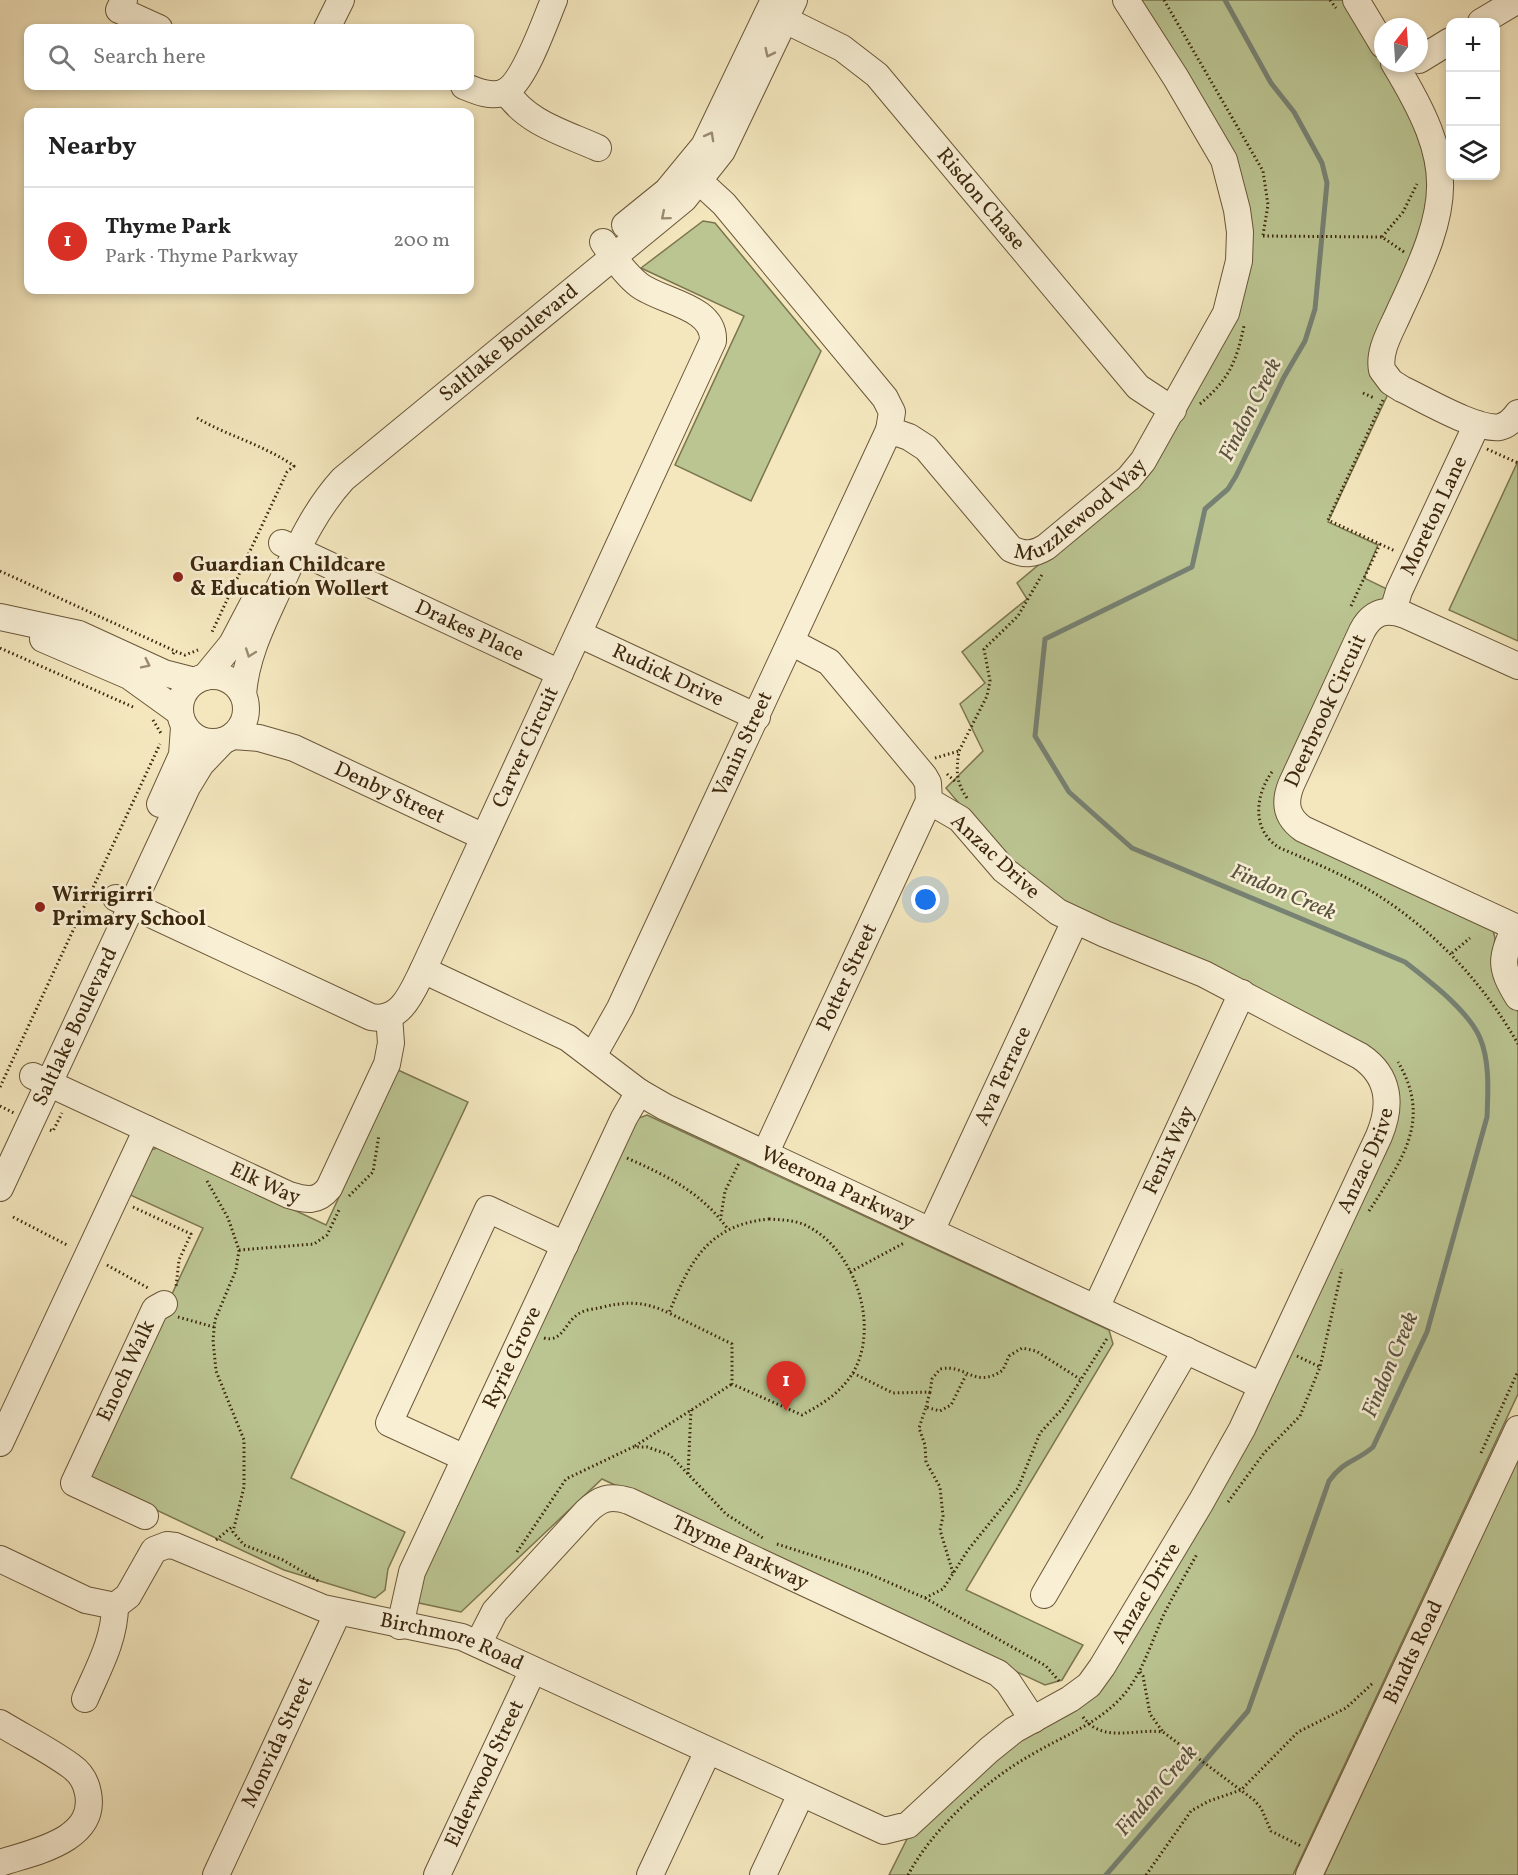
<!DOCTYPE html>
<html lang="en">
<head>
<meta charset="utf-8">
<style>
	:root { --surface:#fff; --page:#f2f2f2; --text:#222; --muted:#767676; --line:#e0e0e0; --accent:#d93025 }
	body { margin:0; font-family:Vollkorn,serif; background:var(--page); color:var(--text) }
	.controls { position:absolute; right:18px; top:18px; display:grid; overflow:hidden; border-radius:12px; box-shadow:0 3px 9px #0003 }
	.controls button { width:54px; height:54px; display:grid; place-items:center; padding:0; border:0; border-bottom:2px solid var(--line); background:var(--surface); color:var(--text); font:30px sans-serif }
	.compass { position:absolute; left:1374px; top:18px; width:54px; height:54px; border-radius:50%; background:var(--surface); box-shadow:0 3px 9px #0003; rotate:17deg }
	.you { position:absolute; left:926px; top:900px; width:21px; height:21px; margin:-15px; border:4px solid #fff; border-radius:50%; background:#1a73e8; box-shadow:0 0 0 9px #1a73e833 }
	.badge { display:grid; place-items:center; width:39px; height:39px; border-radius:50%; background:var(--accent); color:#fff; font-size:20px; font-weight:700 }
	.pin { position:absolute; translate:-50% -50px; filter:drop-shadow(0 2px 3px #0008) }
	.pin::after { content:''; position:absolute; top:32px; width:21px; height:18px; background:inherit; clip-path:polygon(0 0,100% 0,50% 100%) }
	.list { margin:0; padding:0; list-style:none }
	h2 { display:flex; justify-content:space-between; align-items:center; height:78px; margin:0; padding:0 24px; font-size:26px }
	h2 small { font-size:20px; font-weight:400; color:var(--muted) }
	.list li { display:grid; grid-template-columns:39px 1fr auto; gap:18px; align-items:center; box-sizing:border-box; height:108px; padding:0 24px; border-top:2px solid var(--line) }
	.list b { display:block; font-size:22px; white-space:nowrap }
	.list p { margin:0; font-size:20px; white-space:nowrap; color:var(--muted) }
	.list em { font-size:20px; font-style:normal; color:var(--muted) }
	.icon { flex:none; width:33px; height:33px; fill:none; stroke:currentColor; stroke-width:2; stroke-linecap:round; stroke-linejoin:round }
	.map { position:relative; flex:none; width:1518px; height:1875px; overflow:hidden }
	.search { position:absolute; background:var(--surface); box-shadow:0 3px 9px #0003; left:24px; top:24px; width:450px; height:66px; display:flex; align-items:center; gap:15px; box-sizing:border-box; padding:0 21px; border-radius:12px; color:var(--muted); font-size:22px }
	.panel { position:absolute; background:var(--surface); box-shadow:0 3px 9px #0003; left:24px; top:108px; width:450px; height:186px; border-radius:12px }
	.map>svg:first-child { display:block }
	.green { fill:#bbc592; stroke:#7c764f; stroke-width:1.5 }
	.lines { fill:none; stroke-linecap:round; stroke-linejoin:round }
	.stream { stroke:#778274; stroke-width:5 }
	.minor-casing { stroke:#6a5738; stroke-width:28 }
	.path { stroke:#3c270c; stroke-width:3; stroke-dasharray:1.5 3; stroke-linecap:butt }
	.minor { stroke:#f8efd5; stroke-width:26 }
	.oneway { stroke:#9a8b70 }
	.poi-dot { fill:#8f2418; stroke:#f8efd5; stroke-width:2 }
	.labels { text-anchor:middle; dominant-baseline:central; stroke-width:5; stroke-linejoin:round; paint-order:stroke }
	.street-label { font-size:21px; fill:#3c270c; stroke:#f8efd5 }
	.poi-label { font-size:21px; font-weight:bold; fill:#3c270c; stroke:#f8efd5; text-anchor:start }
	.water-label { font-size:22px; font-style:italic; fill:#595440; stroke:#f8efd5 }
</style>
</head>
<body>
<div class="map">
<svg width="1518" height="1875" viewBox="0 0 1518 1875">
	<rect width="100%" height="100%" fill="#f4e7be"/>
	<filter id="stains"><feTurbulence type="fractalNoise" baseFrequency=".00333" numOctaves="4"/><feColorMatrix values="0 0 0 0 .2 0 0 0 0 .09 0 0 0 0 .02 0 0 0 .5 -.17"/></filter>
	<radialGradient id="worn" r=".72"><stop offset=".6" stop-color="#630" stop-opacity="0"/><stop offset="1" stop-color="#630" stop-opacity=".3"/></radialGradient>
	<g class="green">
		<polygon points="1134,0 1350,0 1383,50 1430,145 1431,203 1372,359 1388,394 1328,522 1378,545 1364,578 1389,590 1277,804 1493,930 1495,938 1492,969 1518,1012 1518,1394 1293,1875 889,1875 907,1839 987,1762 1028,1733 1079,1705 1176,1556 1394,1085 1089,921 1026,882 946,788 983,751 960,704 985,683 962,652 1027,599 1017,583 1149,472 1230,326 1245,212"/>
		<polygon points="703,221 715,223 821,351 751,501 675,465 744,316 641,268"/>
		<polygon points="1518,461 1518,641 1449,610"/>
		<polygon points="398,1070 468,1102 291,1478 405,1532 388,1569 385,1590 375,1598 284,1570 86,1477 203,1228 128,1194 148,1151 160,1147 326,1225"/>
		<polygon points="647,1115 1109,1330 1113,1344 966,1590 1083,1645 1062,1680 1045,1685 602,1479 461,1612 419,1603 417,1600 420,1584 636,1119"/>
		<polygon points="1518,1458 1518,1875 1324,1875"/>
	</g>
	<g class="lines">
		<path class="stream" d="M1106 1875 1248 1711 1329 1481C1344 1460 1356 1462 1373 1447L1427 1332 1487 1117C1488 1091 1490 1062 1480 1038 1468 1010 1429 981 1405 962L1132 848 1069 792 1035 736 1045 639 1192 567 1205 509 1228 489 1236 476 1284 377 1305 341 1315 309 1327 183 1322 163 1294 112 1271 83 1225 0"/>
		<g class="minor-casing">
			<g id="minor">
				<polyline points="124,0 119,10 159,28"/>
				<polyline points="1356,0 1383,45"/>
				<path id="s1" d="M771 13 842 48 877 75 1138 387 1173 410"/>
				<polyline points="1481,22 1518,0"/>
				<polyline points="327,28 341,0"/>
				<polyline points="1419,60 1450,41"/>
				<path d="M1394 63C1458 168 1451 202 1400 310 1392 329 1378 350 1382 370L1391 382 1402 389C1424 399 1477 431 1500 427 1508 425 1513 420 1518 413"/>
				<path d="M464 86C476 91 492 98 505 92 525 81 545 21 554 0"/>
				<path d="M506 91C526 123 565 133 598 148"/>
				<path id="s2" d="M686 169 724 204 885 398 892 412 889 430 909 437 926 448 1011 549C1024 555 1033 555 1046 547L1129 478 1143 461 1226 313 1239 261 1240 232 1237 210 1224 160 1176 78 1126 0"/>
				<polyline points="625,225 667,191 704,146 774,0"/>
				<path id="s3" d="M282 543 560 673"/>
				<path id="s4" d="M1393 611 1399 591 1477 424"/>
				<polyline points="0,617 79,634 164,673 195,681"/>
				<path id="s5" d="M579 634 757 717"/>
				<polyline points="43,639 129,676 179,712"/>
				<path d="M1518 666 1405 615C1385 608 1372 612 1362 631L1291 785C1284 803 1286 817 1303 829L1515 927C1501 959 1499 966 1518 997"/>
				<circle cx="213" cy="709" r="33"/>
				<polyline points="205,677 232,644 254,602"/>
				<path id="s6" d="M243 694C246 656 262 625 278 590 297 550 313 512 343 479L684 199 722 151 794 0"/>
				<path id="s7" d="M233 736 259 738 294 748 484 837"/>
				<polyline points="160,804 182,755 184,727"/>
				<path id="s8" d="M116 898 371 1017C401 1023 412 992 423 970L713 341C715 306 661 302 639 285 625 274 613 257 603 242"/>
				<path id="s9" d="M423 970 568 1038 639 1092 665 1107 1262 1386"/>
				<path id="s10" d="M593 1056 620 1008 889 430"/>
				<path id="s11" d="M33 1076 289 1195C306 1200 317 1203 329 1188L387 1064 391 1043 389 1016"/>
				<path id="s12" d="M765 1154 929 801"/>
				<path id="s13" d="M0 1188 187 787 201 764 223 741"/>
				<path id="s14" d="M931 1231 1075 921"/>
				<path id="s15" d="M1096 1308 1242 993"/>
				<polyline points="0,1443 147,1129"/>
				<polyline points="465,1458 389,1423 488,1209 565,1245"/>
				<path id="s16" d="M145 1516 74 1483 155 1309 164 1304"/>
				<path id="s17" d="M0 1559 86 1600 115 1606 128 1596 154 1550 167 1545 175 1546 323 1608 462 1637 884 1831 908 1825 989 1750 1014 1730 1070 1699 1089 1685 1102 1667 1201 1502 1242 1429 1379 1136C1392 1105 1390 1076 1360 1056L1204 974 1105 934 1058 912 1004 870 960 819 929 801 928 783 924 776 829 662 791 642"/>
				<polyline points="1044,1595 1186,1350"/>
				<path id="s18" d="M400 1626 412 1572 624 1118 639 1092"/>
				<path id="s19" d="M478 1644 495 1611 586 1512C600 1498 610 1495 629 1501L998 1673 1008 1682 1033 1720"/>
				<path d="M85 1699C98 1669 115 1639 115 1606"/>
				<path d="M0 1723C23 1737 49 1750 71 1766 81 1773 86 1782 88 1793 97 1841 33 1852 0 1863"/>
				<path id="s20" d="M216 1875 338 1612"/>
				<path id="s21" d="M437 1875 533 1670"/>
				<polyline points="650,1875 708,1751"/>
				<polyline points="763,1875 801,1794"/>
				<path id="s22" d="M1309 1875 1518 1429"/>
			</g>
		</g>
		<g class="path">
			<polyline points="1164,0 1263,171 1268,205 1263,235"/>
			<polyline points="1330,0 1336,8"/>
			<polyline points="1263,236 1382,237 1404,252"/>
			<polyline points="1382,237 1403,212 1417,184"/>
			<polyline points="1363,393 1374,398"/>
			<polyline points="1383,400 1328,520 1395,551"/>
			<path d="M1200 404C1229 379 1236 363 1244 326"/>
			<path d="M197 418C228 436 264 445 294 466L287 472 212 632"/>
			<polyline points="1487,449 1518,463"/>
			<polyline points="0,571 175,651"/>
			<polyline points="1351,606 1380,544"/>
			<polyline points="0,648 133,707"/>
			<polyline points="173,654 175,651 185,655 198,650"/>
			<polyline points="153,720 162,735"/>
			<polyline points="935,758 959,751"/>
			<path d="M1272 772C1255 795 1251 831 1280 848 1310 861 1342 874 1371 891 1432 928 1483 982 1518 1044"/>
			<polyline points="947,774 957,783"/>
			<path d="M967 798C956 782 956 771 959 751L987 696 990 681 984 649 1018 616 1043 573"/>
			<polyline points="1452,953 1470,938"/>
			<polyline points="0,1087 160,744"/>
			<polyline points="0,1106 14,1113"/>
			<polyline points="50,1130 53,1131 62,1113"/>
			<path d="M627 1158C667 1176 701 1192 727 1228"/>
			<polyline points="207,1181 228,1218 239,1250 236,1270 215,1320 213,1340 216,1371 244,1440 244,1487 233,1532 244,1545 283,1560 320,1582"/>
			<polyline points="349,1196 373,1172 379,1135"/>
			<polyline points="133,1207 191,1234 179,1260 176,1287"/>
			<path d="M1369 1211C1401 1161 1433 1121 1398 1062"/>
			<polyline points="721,1216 725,1191 739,1163"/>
			<polyline points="13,1217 69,1246"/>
			<path d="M769 1219C783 1220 797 1220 809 1227 854 1251 878 1321 856 1367 845 1390 823 1404 802 1415L732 1384V1344L669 1313C690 1261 708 1225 769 1219Z"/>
			<polyline points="239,1250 314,1244 327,1235 340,1208"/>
			<polyline points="107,1265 148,1288"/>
			<polyline points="850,1272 904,1243"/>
			<polyline points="178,1317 214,1327"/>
			<path d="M544 1338C562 1343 565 1323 577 1315 583 1310 592 1309 599 1308 626 1301 644 1301 669 1313"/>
			<polyline points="1297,1356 1320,1367"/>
			<path d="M853 1373 893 1393 930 1392 932 1379 940 1369C966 1363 974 1390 1003 1370L1009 1356 1022 1348 1036 1351 1080 1379"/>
			<polyline points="926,1407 930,1392"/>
			<polyline points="635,1446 732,1384"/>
			<polyline points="1481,1453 1518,1371"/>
			<polyline points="688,1474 691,1410"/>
			<polyline points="1228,1502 1264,1453 1300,1416 1320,1367 1342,1269"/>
			<polyline points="216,1540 233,1526"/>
			<polyline points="777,1544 867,1573 925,1598 1046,1666 1059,1681"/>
			<polyline points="517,1552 566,1479 633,1447 647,1447 670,1455 726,1514 763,1538"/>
			<polyline points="953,1573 940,1530 943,1516 940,1487 926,1462 925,1445 919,1428 926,1407 940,1411 951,1405 966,1375"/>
			<polyline points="925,1598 943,1589 968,1550 1018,1488 1040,1433 1063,1408 1108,1337"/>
			<polyline points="1140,1672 1143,1676 1150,1714 1163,1732"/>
			<path d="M1083 1717C1103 1744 1134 1728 1163 1732L1254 1800 1261 1808 1271 1831 1301 1846"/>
			<path d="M908 1875C933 1828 985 1781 1031 1755 1061 1737 1091 1727 1117 1702 1141 1679 1150 1645 1164 1614 1174 1594 1186 1574 1197 1554"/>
			<polyline points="1146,1875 1191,1811 1209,1801 1241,1790 1298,1732 1346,1708 1374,1682"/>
		</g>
		<use href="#minor" class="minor"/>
	</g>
	<defs><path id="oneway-chevron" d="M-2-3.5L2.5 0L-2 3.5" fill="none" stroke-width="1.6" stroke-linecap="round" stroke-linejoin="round" transform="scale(1.5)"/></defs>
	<g class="oneway">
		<use href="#oneway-chevron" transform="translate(769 53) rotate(116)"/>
		<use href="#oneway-chevron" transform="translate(710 136) rotate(-61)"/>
		<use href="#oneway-chevron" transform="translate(665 216) rotate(140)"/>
		<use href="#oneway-chevron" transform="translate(250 653) rotate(110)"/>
		<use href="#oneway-chevron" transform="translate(146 664) rotate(26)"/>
	</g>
	<g class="poi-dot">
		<circle cx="178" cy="577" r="6"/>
		<circle cx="40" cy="907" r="6"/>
	</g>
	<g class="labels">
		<g class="street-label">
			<text stroke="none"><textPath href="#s1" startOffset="285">Risdon Chase</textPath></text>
			<text stroke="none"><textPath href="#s6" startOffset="454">Saltlake Boulevard</textPath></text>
			<text stroke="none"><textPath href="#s2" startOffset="596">Muzzlewood Way</textPath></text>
			<text stroke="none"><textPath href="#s4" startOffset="104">Moreton Lane</textPath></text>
			<text stroke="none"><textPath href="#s3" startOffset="207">Drakes Place</textPath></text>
			<text stroke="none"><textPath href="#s5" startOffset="98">Rudick Drive</textPath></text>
			<text transform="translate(1326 711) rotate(-65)">Deerbrook Circuit</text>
			<text stroke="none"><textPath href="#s10" startOffset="346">Vanin Street</textPath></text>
			<text stroke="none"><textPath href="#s8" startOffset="603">Carver Circuit</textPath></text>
			<text stroke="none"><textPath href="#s7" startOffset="168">Denby Street</textPath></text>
			<text transform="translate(995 857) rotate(43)">Anzac Drive</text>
			<text stroke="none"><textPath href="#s12" startOffset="195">Potter Street</textPath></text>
			<text stroke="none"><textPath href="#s13" startOffset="178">Saltlake Boulevard</textPath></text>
			<text stroke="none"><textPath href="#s14" startOffset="171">Ava Terrace</textPath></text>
			<text stroke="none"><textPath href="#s15" startOffset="174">Fenix Way</textPath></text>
			<text stroke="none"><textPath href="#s17" startOffset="1832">Anzac Drive</textPath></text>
			<text stroke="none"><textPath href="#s11" startOffset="256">Elk Way</textPath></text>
			<text stroke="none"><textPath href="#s9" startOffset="470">Weerona Parkway</textPath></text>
			<text stroke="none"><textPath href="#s18" startOffset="292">Ryrie Grove</textPath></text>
			<text stroke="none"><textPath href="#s16" startOffset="202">Enoch Walk</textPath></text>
			<text stroke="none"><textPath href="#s19" startOffset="342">Thyme Parkway</textPath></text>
			<text stroke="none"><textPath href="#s17" startOffset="1346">Anzac Drive</textPath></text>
			<text stroke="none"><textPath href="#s17" startOffset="510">Birchmore Road</textPath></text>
			<text stroke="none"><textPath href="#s22" startOffset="246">Bindts Road</textPath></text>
			<text stroke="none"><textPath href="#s20" startOffset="146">Monvida Street</textPath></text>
			<text stroke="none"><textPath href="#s21" startOffset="112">Elderwood Street</textPath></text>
		</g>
		<g class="poi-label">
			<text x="190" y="565">Guardian Childcare<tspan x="190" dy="24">&amp; Education Wollert</tspan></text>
			<text x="52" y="895">Wirrigirri<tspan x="52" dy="24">Primary School</tspan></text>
		</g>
		<g class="water-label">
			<text transform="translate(1251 410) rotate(-63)">Findon Creek</text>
			<text transform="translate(1283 893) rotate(23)">Findon Creek</text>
			<text transform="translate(1391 1365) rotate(-67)">Findon Creek</text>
			<text transform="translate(1157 1791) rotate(-49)">Findon Creek</text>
		</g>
	</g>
	<rect width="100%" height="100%" filter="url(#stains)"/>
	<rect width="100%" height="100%" fill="url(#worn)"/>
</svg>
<div class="controls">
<button>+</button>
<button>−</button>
<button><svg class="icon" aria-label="layers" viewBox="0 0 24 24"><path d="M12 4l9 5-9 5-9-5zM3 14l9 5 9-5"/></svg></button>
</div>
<svg class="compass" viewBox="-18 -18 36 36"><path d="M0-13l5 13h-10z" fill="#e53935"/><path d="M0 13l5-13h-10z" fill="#767676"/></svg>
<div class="you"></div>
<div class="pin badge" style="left:786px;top:1411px">1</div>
<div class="search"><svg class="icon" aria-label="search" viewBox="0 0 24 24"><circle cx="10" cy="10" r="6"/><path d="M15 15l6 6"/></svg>Search here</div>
<section class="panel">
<h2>Nearby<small></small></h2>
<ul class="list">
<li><span class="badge">1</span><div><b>Thyme Park</b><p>Park · Thyme Parkway</p></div><em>200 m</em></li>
</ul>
</section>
</div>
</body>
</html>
